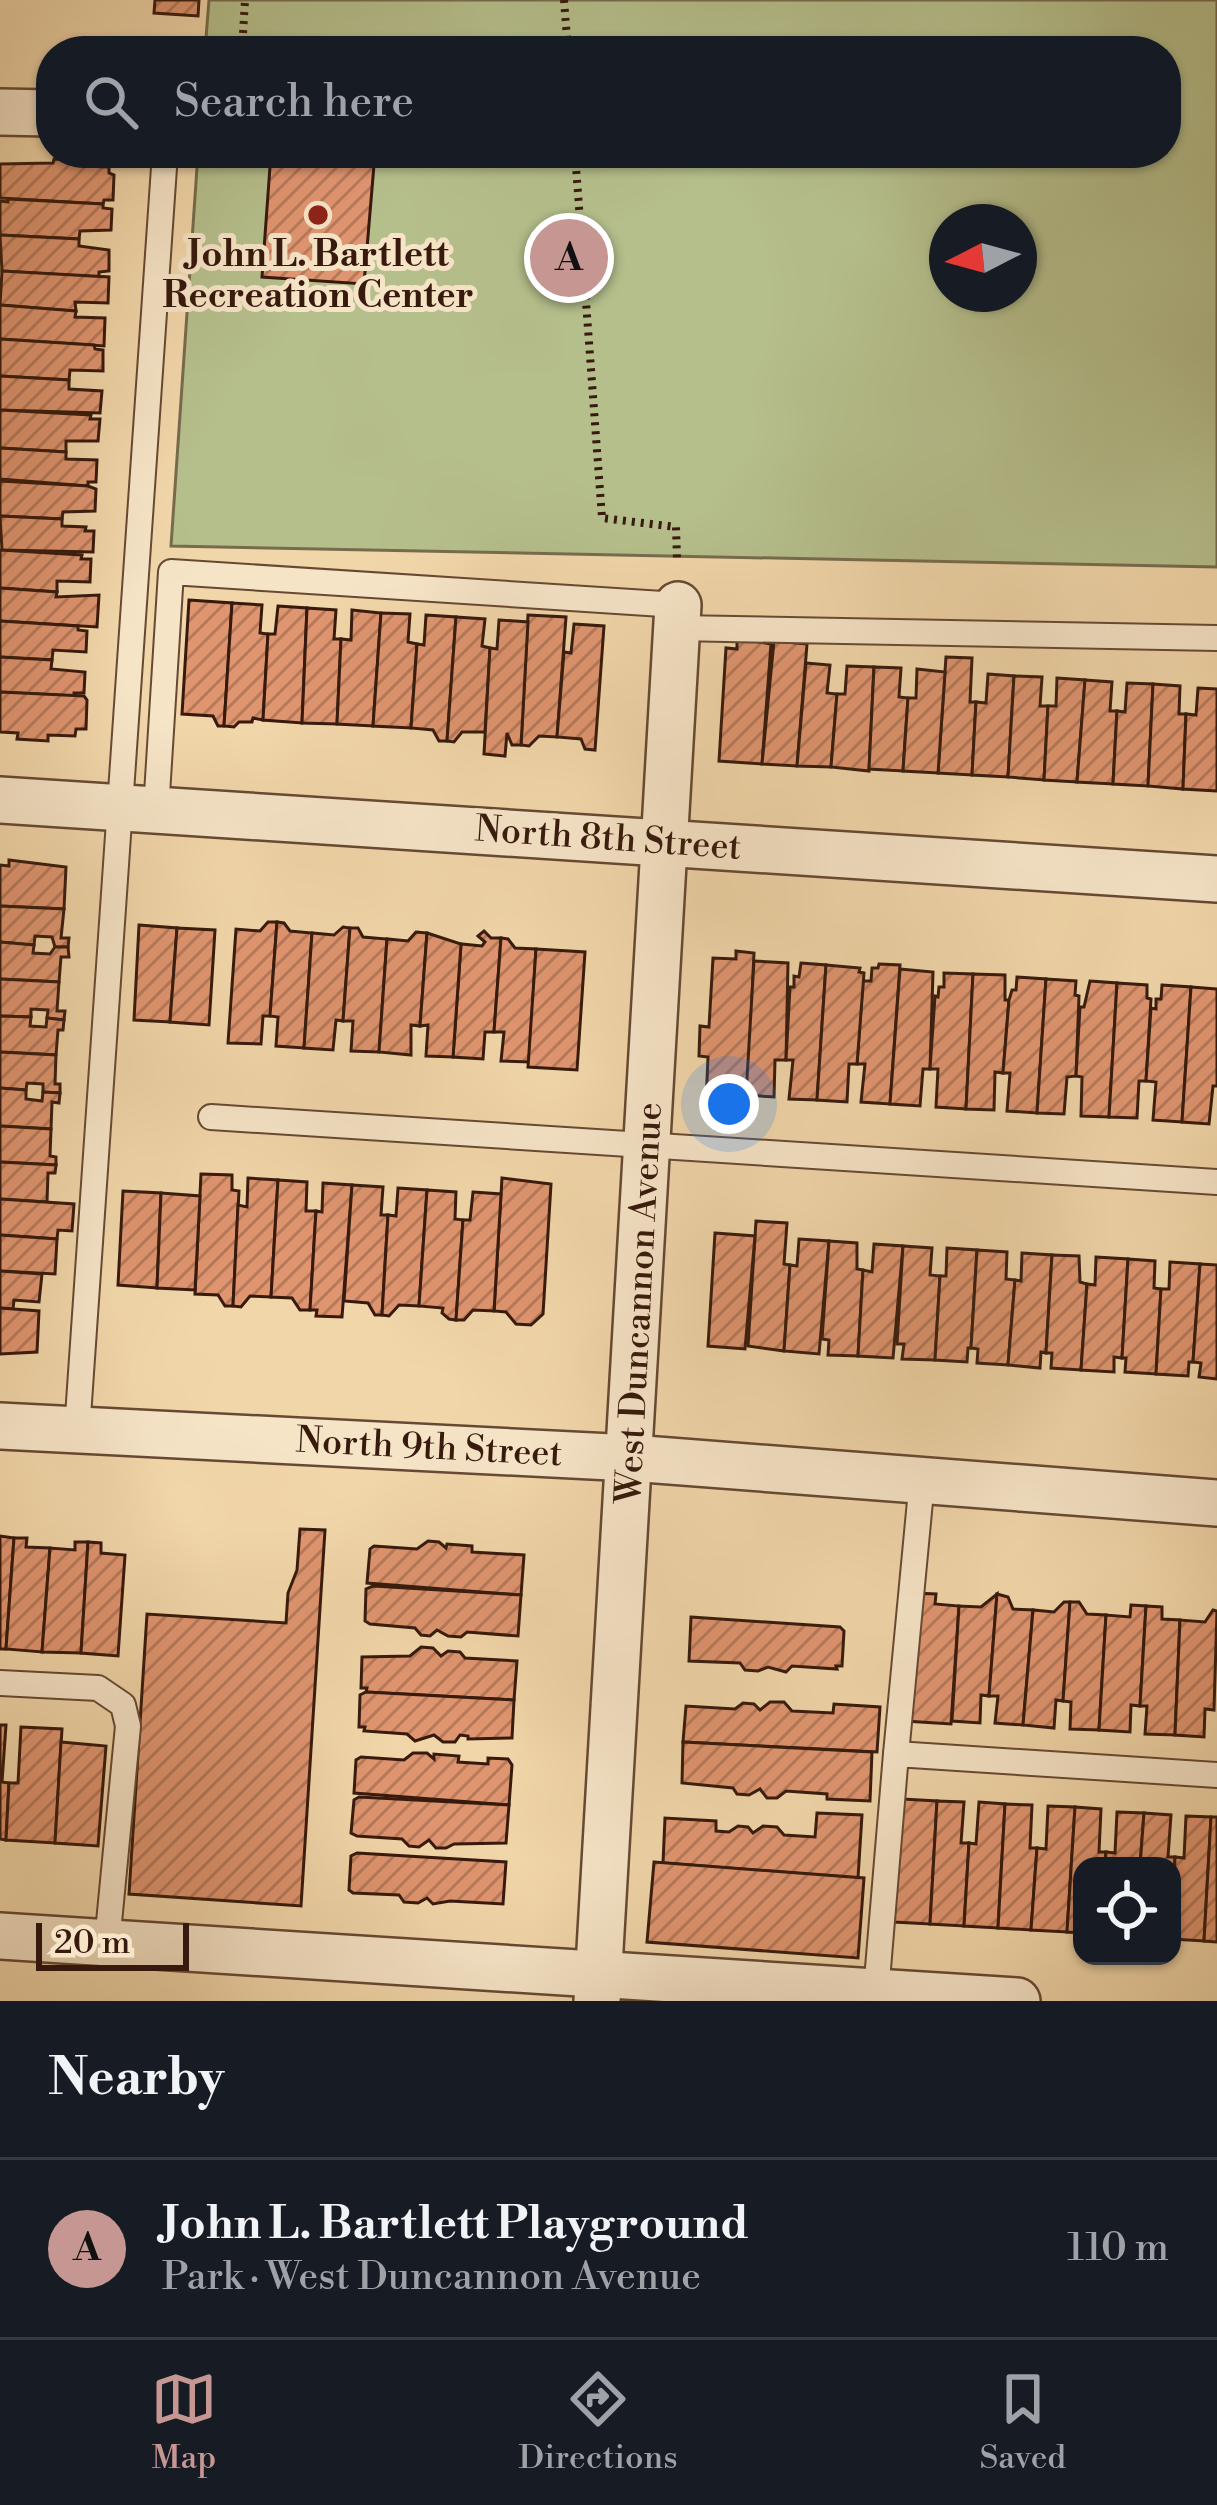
<!DOCTYPE html>
<html lang="en">
<head>
<meta charset="utf-8">
<style>
	:root { --surface:#171b24; --page:#20242c; --text:#f1f3f6; --muted:#9ea1a6; --line:#363941; --accent:#c59692 }
	body { margin:0; font-family:"Libre Bodoni",serif; background:var(--page); color:var(--text) }
	.controls { position:absolute; right:36px; bottom:36px; display:grid; overflow:hidden; border-radius:24px; box-shadow:0 3px 9px #0004 }
	.controls button { width:108px; height:108px; display:grid; place-items:center; padding:0; border:0; border-bottom:3px solid var(--line); background:var(--surface); color:var(--text); font:60px sans-serif }
	.compass { position:absolute; left:929px; top:204px; width:108px; height:108px; border-radius:50%; background:var(--surface); box-shadow:0 3px 9px #0004; rotate:264deg }
	.scale { position:absolute; left:36px; bottom:30px; width:153px; box-sizing:border-box; padding-left:12px; border:6px solid #371a0d; border-top:0; font-size:33px; line-height:42px; white-space:nowrap; color:#371a0d; -webkit-text-stroke:9px #f6e4c7; paint-order:stroke }
	.you { position:absolute; left:729px; top:1104px; width:42px; height:42px; margin:-30px; border:9px solid #fff; border-radius:50%; background:#1a73e8; box-shadow:0 0 0 18px #1a73e833 }
	.badge { display:grid; place-items:center; width:78px; height:78px; border-radius:50%; background:var(--accent); color:#111; font-size:39px; font-weight:700 }
	.pin { position:absolute; translate:-50% -50%; border:6px solid #fff; box-shadow:0 3px 12px #0006 }
	.list { margin:0; padding:0; list-style:none }
	h2 { display:flex; justify-content:space-between; align-items:center; height:156px; margin:0; padding:0 48px; font-size:51px }
	h2 small { font-size:39px; font-weight:400; color:var(--muted) }
	.list li { display:grid; grid-template-columns:78px 1fr auto; gap:36px; align-items:center; box-sizing:border-box; height:180px; padding:0 48px; border-top:3px solid var(--line) }
	.list b { display:block; font-size:45px; white-space:nowrap }
	.list p { margin:0; font-size:39px; white-space:nowrap; color:var(--muted) }
	.list em { font-size:39px; font-style:normal; color:var(--muted) }
	.icon { flex:none; width:66px; height:66px; fill:none; stroke:currentColor; stroke-width:2; stroke-linecap:round; stroke-linejoin:round }
	.map { position:relative; flex:none; width:1217px; height:2001px; overflow:hidden }
	.search { position:absolute; background:var(--surface); box-shadow:0 3px 9px #0004; left:36px; right:36px; top:36px; height:132px; display:flex; align-items:center; gap:30px; box-sizing:border-box; padding:0 42px; border-radius:48px; color:var(--muted); font-size:45px }
	.sheet { height:336px; background:var(--surface) }
	nav { display:flex; justify-content:space-around; align-items:center; box-sizing:border-box; height:168px; border-top:3px solid var(--line); background:var(--surface); font-size:33px; color:var(--muted) }
	nav a { display:grid; justify-items:center; gap:6px }
	nav .on { color:var(--accent) }
	.map>svg:first-child { display:block }
	.green { fill:#b5bf8c; stroke:#766c4c; stroke-width:3; fill-rule:evenodd }
	.building { fill:url(#building-hatch); stroke:#371a0d; stroke-width:3 }
	.lines { fill:none; stroke-linecap:round; stroke-linejoin:round }
	.lane-casing { stroke:#664934; stroke-width:28 }
	.street-casing { stroke:#664934; stroke-width:50 }
	.path { stroke:#371a0d; stroke-width:8; stroke-dasharray:3 6; stroke-linecap:butt }
	.lane { stroke:#f6e4c7; stroke-width:24 }
	.street { stroke:#f6e4c7; stroke-width:45 }
	.poi-dot { fill:#8f2418; stroke:#f6e4c7; stroke-width:4.5 }
	.labels { text-anchor:middle; dominant-baseline:central; stroke-width:10; stroke-linejoin:round; paint-order:stroke }
	.poi-label { font-size:36px; font-weight:bold; fill:#371a0d; stroke:#f6e4c7 }
	.street-label { font-size:36px; fill:#371a0d; stroke:#f6e4c7 }
</style>
</head>
<body>
<div class="map">
<svg width="1217" height="2001" viewBox="0 0 1217 2001">
	<defs>
		<pattern id="building-hatch" width="6" height="6" patternUnits="userSpaceOnUse" patternTransform="scale(3)"><rect width="6" height="6" fill="#df9570"/><path d="M-1 1l2-2M0 6l6-6M5 7l2-2" fill="none" stroke="#b6795a"/></pattern>
	</defs>
	<rect width="100%" height="100%" fill="#f1d6a9"/>
	<filter id="stains"><feTurbulence type="fractalNoise" baseFrequency=".00167" numOctaves="4"/><feColorMatrix values="0 0 0 0 .2 0 0 0 0 .09 0 0 0 0 .02 0 0 0 .5 -.17"/></filter>
	<radialGradient id="worn" r=".72"><stop offset=".6" stop-color="#630" stop-opacity="0"/><stop offset="1" stop-color="#630" stop-opacity=".3"/></radialGradient>
	<path class="green" d="M209 0H1217V567L171 546 198 153H1166V51H205ZM947 222H1019V294H947Z"/>
	<g class="building">
		<polygon points="155,0 199,0 198,16 154,13"/>
		<polygon points="271,153 375,153 364,284 262,277"/>
		<polygon points="54,159 83,160 83,166 109,167 109,173 114,175 113,200 104,200 103,204 0,198 0,164 53,163"/>
		<polygon points="8,199 103,204 103,208 112,209 111,230 80,231 79,239 0,235 0,201 8,202"/>
		<polygon points="0,235 79,239 79,246 109,250 109,271 99,272 99,277 2,271"/>
		<polygon points="2,271 109,277 108,303 75,302 76,311 0,305"/>
		<polygon points="0,305 76,311 75,317 105,318 104,346 0,339"/>
		<polygon points="0,339 94,345 95,349 103,350 103,371 70,370 69,380 0,376"/>
		<polygon points="0,376 69,380 69,389 102,391 100,413 0,410"/>
		<polygon points="0,410 91,415 90,419 100,419 98,441 66,441 66,452 0,448"/>
		<polygon points="0,448 66,452 66,459 97,460 96,482 88,482 88,486 0,479"/>
		<polygon points="0,481 88,486 96,489 95,511 63,512 62,519 0,516"/>
		<polygon points="0,516 62,519 62,526 86,527 85,531 94,531 93,552 2,550"/>
		<polygon points="0,550 82,555 81,559 91,559 90,582 57,581 57,592 0,588"/>
		<polygon points="0,588 57,592 56,597 99,595 97,627 0,621"/>
		<polygon points="189,600 232,603 224,726 218,726 213,716 182,714"/>
		<polygon points="232,603 262,605 260,633 268,634 263,720 253,718 252,722 239,722 234,727 224,726"/>
		<polygon points="278,606 307,608 302,723 263,720 268,634 275,634"/>
		<polygon points="307,608 336,610 334,639 341,639 337,724 302,723"/>
		<polygon points="352,610 381,613 373,726 337,724 341,639 351,640"/>
		<polygon points="381,613 410,614 408,642 417,644 411,728 373,726"/>
		<polygon points="426,615 456,617 447,741 439,741 433,730 411,728 417,644 424,645"/>
		<polygon points="528,615 566,617 557,737 539,736 529,746 521,745"/>
		<polygon points="456,617 485,619 482,646 490,648 485,732 462,732 454,742 447,741"/>
		<polygon points="499,620 528,622 521,745 512,745 507,733 505,756 484,754 490,648 497,649"/>
		<polygon points="0,621 78,626 78,630 87,631 86,652 53,650 52,660 0,657"/>
		<polygon points="574,624 604,626 595,750 585,749 581,739 557,737 564,652 571,653"/>
		<polygon points="737,638 771,644 762,764 719,761 726,648 737,649"/>
		<polygon points="774,641 807,644 797,766 762,764"/>
		<polygon points="0,657 52,660 51,669 85,672 84,693 74,693 74,696 0,692"/>
		<polygon points="946,657 972,658 970,702 976,702 972,775 938,773"/>
		<polygon points="806,663 830,665 827,693 837,694 831,767 797,766"/>
		<polygon points="847,666 874,667 869,771 831,767 837,694 845,694"/>
		<polygon points="874,667 901,668 899,697 908,698 903,771 869,769"/>
		<polygon points="917,669 945,672 938,773 903,771 908,698 916,698"/>
		<polygon points="988,674 1014,676 1008,777 972,775 976,702 986,703"/>
		<polygon points="1014,676 1042,677 1040,706 1048,706 1044,780 1008,777"/>
		<polygon points="1057,678 1085,680 1077,782 1044,780 1048,706 1056,706"/>
		<polygon points="1085,680 1112,682 1110,711 1117,711 1113,784 1077,782"/>
		<polygon points="1127,683 1153,684 1148,786 1113,784 1117,711 1125,712"/>
		<polygon points="1153,684 1180,686 1179,714 1186,714 1183,789 1148,786"/>
		<polygon points="1198,688 1217,689 1217,791 1183,789 1186,714 1196,715"/>
		<polygon points="0,692 84,696 87,700 86,729 76,729 75,736 48,735 48,741 17,739 18,733 0,732"/>
		<polygon points="9,860 66,867 64,909 0,906 0,865 9,866"/>
		<polygon points="0,906 64,909 61,938 69,938 68,947 55,947 52,937 35,936 34,945 0,942"/>
		<polygon points="268,922 277,922 270,1016 263,1016 261,1044 228,1043 236,929 260,931"/>
		<polygon points="277,922 284,923 290,931 312,933 304,1048 276,1046 278,1017 270,1016"/>
		<polygon points="139,925 177,928 170,1022 134,1020"/>
		<polygon points="343,927 350,928 343,1021 336,1020 333,1050 304,1048 312,933 334,935"/>
		<polygon points="177,928 215,930 209,1025 170,1022"/>
		<polygon points="350,928 358,928 363,937 387,939 379,1052 351,1051 353,1021 343,1021"/>
		<polygon points="484,931 491,938 501,938 494,1032 485,1032 483,1059 453,1057 461,944 482,946 485,942 478,936"/>
		<polygon points="416,932 427,933 420,1026 411,1025 411,1055 379,1052 387,939 408,941"/>
		<polygon points="427,933 461,944 453,1057 426,1056 428,1025 420,1026"/>
		<polygon points="501,938 508,939 515,948 536,949 529,1062 501,1061 504,1032 494,1032"/>
		<polygon points="0,942 34,945 33,953 50,954 55,947 68,947 69,957 61,957 59,982 0,979"/>
		<polygon points="536,949 585,952 577,1070 528,1067"/>
		<polygon points="736,951 754,953 747,1105 706,1103 708,1057 699,1056 700,1026 709,1027 713,958 736,959"/>
		<polygon points="754,961 788,963 786,1060 775,1060 774,1097 746,1095"/>
		<polygon points="801,963 826,965 817,1100 789,1099 793,1060 786,1060 790,987 794,987 794,976 799,977"/>
		<polygon points="879,964 900,965 890,1104 861,1102 865,1064 857,1064 863,981 871,981 872,968 878,968"/>
		<polygon points="826,965 860,968 859,972 864,973 857,1064 849,1064 847,1102 817,1100"/>
		<polygon points="900,969 933,972 930,1069 923,1069 920,1106 890,1104"/>
		<polygon points="944,973 973,974 966,1109 936,1107 938,1069 930,1069 935,996 938,997 939,987 944,987"/>
		<polygon points="973,974 1005,975 1005,1000 1009,1000 1003,1073 995,1072 994,1110 966,1109"/>
		<polygon points="1017,977 1046,979 1037,1113 1007,1111 1010,1073 1003,1073 1009,1000 1012,990 1016,990"/>
		<polygon points="0,979 59,982 57,1011 65,1011 64,1020 47,1018 48,1010 31,1009 31,1017 0,1016"/>
		<polygon points="1046,979 1076,981 1075,995 1079,996 1076,1076 1067,1077 1064,1114 1037,1113"/>
		<polygon points="1090,981 1117,983 1109,1117 1081,1116 1082,1077 1076,1076 1080,1007 1084,1007"/>
		<polygon points="1117,983 1147,985 1147,998 1151,999 1146,1081 1139,1081 1137,1118 1109,1117"/>
		<polygon points="1162,985 1191,987 1182,1122 1153,1120 1156,1082 1146,1081 1151,1008 1156,1009 1156,999 1161,999"/>
		<polygon points="1191,987 1217,989 1217,1086 1213,1086 1209,1124 1182,1122"/>
		<polygon points="0,1016 31,1017 30,1026 46,1027 47,1018 64,1020 63,1030 58,1030 56,1055 0,1052"/>
		<polygon points="0,1052 56,1055 55,1084 60,1084 60,1093 43,1092 43,1084 27,1083 26,1090 0,1088"/>
		<polygon points="0,1088 26,1090 26,1099 42,1101 43,1092 60,1093 59,1103 52,1102 51,1129 0,1126"/>
		<polygon points="0,1126 51,1129 50,1156 56,1157 56,1165 0,1162"/>
		<polygon points="0,1162 56,1165 55,1173 48,1173 47,1202 0,1199"/>
		<polygon points="201,1174 232,1175 232,1190 239,1191 233,1306 225,1306 218,1295 195,1294"/>
		<polygon points="248,1178 278,1180 271,1297 250,1296 241,1307 233,1306 238,1205 247,1207"/>
		<polygon points="502,1178 551,1184 543,1314 531,1325 516,1324 506,1312 494,1311"/>
		<polygon points="278,1180 307,1182 306,1211 316,1211 310,1310 300,1310 292,1298 271,1297"/>
		<polygon points="323,1183 352,1185 342,1317 316,1316 317,1310 310,1310 316,1211 322,1212"/>
		<polygon points="352,1185 383,1187 381,1215 388,1215 382,1315 375,1315 368,1303 344,1301"/>
		<polygon points="398,1188 427,1190 419,1306 399,1305 389,1316 382,1315 388,1215 396,1216"/>
		<polygon points="427,1190 456,1192 455,1219 463,1220 456,1320 449,1319 442,1313 443,1308 419,1306"/>
		<polygon points="123,1191 161,1193 157,1288 118,1285"/>
		<polygon points="473,1192 501,1194 494,1311 473,1310 464,1320 456,1320 463,1220 470,1220"/>
		<polygon points="161,1193 200,1196 195,1290 157,1288"/>
		<polygon points="0,1199 74,1204 72,1231 58,1230 57,1239 0,1235"/>
		<polygon points="756,1221 787,1223 784,1264 790,1265 784,1351 748,1346"/>
		<polygon points="715,1233 755,1236 745,1349 708,1346"/>
		<polygon points="0,1235 57,1239 55,1274 0,1271"/>
		<polygon points="799,1239 829,1241 819,1354 784,1351 790,1265 797,1266"/>
		<polygon points="829,1241 857,1243 857,1269 863,1270 858,1356 828,1355 829,1340 822,1339"/>
		<polygon points="874,1244 903,1246 893,1358 858,1356 863,1270 872,1272"/>
		<polygon points="903,1246 932,1248 930,1275 940,1276 935,1360 902,1359 904,1344 897,1344"/>
		<polygon points="947,1248 977,1250 971,1348 968,1348 967,1362 935,1360 940,1276 946,1276"/>
		<polygon points="977,1250 1007,1252 1006,1279 1015,1280 1008,1365 977,1363 978,1349 971,1348"/>
		<polygon points="1022,1253 1052,1255 1046,1353 1041,1352 1040,1368 1008,1365 1015,1280 1021,1281"/>
		<polygon points="1052,1255 1079,1256 1080,1282 1087,1284 1081,1370 1051,1368 1052,1353 1046,1353"/>
		<polygon points="1096,1257 1128,1259 1122,1358 1114,1357 1114,1372 1081,1370 1087,1284 1095,1285"/>
		<polygon points="1128,1259 1155,1261 1154,1288 1161,1289 1156,1374 1125,1372 1126,1358 1122,1358"/>
		<polygon points="1170,1262 1200,1264 1193,1362 1189,1362 1188,1376 1156,1374 1161,1289 1169,1289"/>
		<polygon points="1200,1264 1217,1265 1217,1379 1199,1377 1201,1363 1193,1362"/>
		<polygon points="0,1271 42,1274 39,1302 14,1300 13,1309 0,1308"/>
		<polygon points="0,1308 39,1311 37,1352 0,1354"/>
		<polygon points="300,1529 325,1530 301,1906 129,1894 147,1614 286,1623 288,1593 297,1570"/>
		<polygon points="0,1536 14,1538 6,1649 0,1649"/>
		<polygon points="14,1538 27,1538 26,1547 50,1548 42,1652 6,1649"/>
		<polygon points="428,1541 439,1542 446,1548 447,1544 472,1546 472,1552 524,1555 521,1595 367,1583 370,1549 374,1546 417,1549"/>
		<polygon points="75,1542 88,1542 81,1653 42,1652 50,1548 75,1550"/>
		<polygon points="88,1542 101,1543 101,1553 125,1555 118,1656 81,1653"/>
		<polygon points="373,1586 521,1595 518,1636 467,1632 461,1637 448,1636 437,1630 430,1636 421,1635 415,1628 370,1624 365,1621 366,1589"/>
		<polygon points="913,1593 936,1594 935,1604 959,1606 951,1724 905,1721"/>
		<polygon points="997,1594 989,1696 981,1695 980,1723 952,1721 959,1606 981,1607"/>
		<polygon points="997,1594 1008,1597 1013,1609 1033,1610 1023,1725 995,1723 998,1696 989,1696"/>
		<polygon points="1064,1602 1070,1602 1063,1701 1056,1700 1054,1728 1023,1725 1033,1610 1054,1612"/>
		<polygon points="1070,1602 1079,1602 1087,1614 1106,1615 1099,1730 1070,1729 1071,1702 1063,1701"/>
		<polygon points="1131,1605 1146,1606 1140,1706 1131,1705 1130,1732 1099,1730 1106,1615 1130,1617"/>
		<polygon points="1146,1606 1162,1607 1162,1619 1180,1620 1175,1735 1145,1734 1147,1706 1140,1706"/>
		<polygon points="1213,1610 1217,1611 1214,1710 1205,1709 1204,1737 1175,1735 1180,1620 1205,1622"/>
		<polygon points="691,1617 840,1627 844,1631 842,1666 836,1666 837,1669 792,1666 786,1672 768,1667 758,1671 745,1670 740,1663 689,1661"/>
		<polygon points="421,1647 433,1648 441,1656 448,1651 460,1652 465,1658 517,1661 514,1700 366,1692 367,1688 361,1688 362,1657 410,1656"/>
		<polygon points="366,1692 514,1700 512,1738 468,1739 468,1736 460,1735 455,1742 443,1742 434,1735 415,1741 407,1734 364,1731 365,1727 359,1727 360,1695"/>
		<polygon points="770,1702 784,1702 792,1711 833,1713 834,1704 880,1707 877,1752 683,1742 686,1706 735,1709 743,1703 754,1704 760,1710"/>
		<polygon points="0,1725 6,1725 2,1782 9,1783 6,1840 0,1839"/>
		<polygon points="21,1727 62,1729 55,1843 6,1840 9,1783 18,1783"/>
		<polygon points="61,1742 106,1746 98,1846 55,1843"/>
		<polygon points="683,1742 872,1752 870,1801 827,1799 827,1794 786,1791 777,1798 767,1798 760,1789 749,1795 737,1794 733,1788 682,1783"/>
		<polygon points="413,1753 427,1753 434,1759 434,1754 459,1756 458,1762 488,1764 488,1758 508,1759 512,1765 509,1805 354,1793 356,1760 361,1757 404,1760"/>
		<polygon points="359,1797 509,1805 506,1843 454,1844 446,1848 436,1848 429,1840 419,1847 409,1846 402,1839 357,1836 351,1833 354,1800"/>
		<polygon points="902,1799 937,1801 930,1924 894,1922"/>
		<polygon points="937,1801 964,1802 961,1843 969,1843 964,1926 930,1924"/>
		<polygon points="979,1802 1005,1804 998,1928 964,1926 969,1843 976,1844"/>
		<polygon points="1005,1804 1032,1805 1030,1848 1037,1848 1031,1930 998,1928"/>
		<polygon points="1048,1806 1075,1807 1067,1932 1031,1930 1037,1848 1046,1849"/>
		<polygon points="1075,1807 1101,1809 1099,1852 1106,1852 1105,1866 1082,1866 1082,1933 1067,1932"/>
		<polygon points="1117,1812 1144,1813 1140,1866 1105,1866 1106,1852 1115,1853"/>
		<polygon points="817,1813 862,1815 858,1878 663,1863 665,1818 716,1821 716,1831 729,1832 738,1826 748,1827 753,1833 763,1826 777,1827 784,1835 815,1837"/>
		<polygon points="1144,1813 1171,1815 1168,1857 1175,1857 1172,1908 1172,1866 1140,1866"/>
		<polygon points="1186,1816 1211,1817 1204,1941 1172,1939 1175,1857 1184,1858"/>
		<polygon points="1211,1817 1217,1817 1217,1942 1204,1941"/>
		<polygon points="357,1853 506,1862 503,1904 450,1901 433,1904 427,1898 418,1903 404,1902 399,1895 353,1893 349,1890 351,1856"/>
		<polygon points="654,1862 864,1878 858,1958 647,1942"/>
	</g>
	<g class="lines">
		<g class="lane-casing">
			<g id="lane">
				<polyline points="676,628 1217,638"/>
				<polyline points="156,810 171,572 678,605"/>
				<polyline points="211,1117 1217,1182"/>
				<polyline points="77,1431 165,153"/>
				<polyline points="0,1683 98,1688 123,1705 128,1726 107,1943"/>
				<polyline points="896,1754 922,1480"/>
				<polyline points="876,1992 896,1754 1217,1775"/>
			</g>
		</g>
		<g class="street-casing">
			<g id="street">
				<polyline points="0,112 51,113"/>
				<polyline points="0,800 1217,879"/>
				<polyline points="0,1426 631,1458 1217,1503"/>
				<polyline points="0,1936 1017,2001"/>
				<polyline points="597,2001 678,605"/>
			</g>
		</g>
		<g class="path">
			<polyline points="564,0 568,51"/>
			<polyline points="242,51 245,0"/>
			<polyline points="575,153 602,518 676,527 677,559"/>
		</g>
		<use href="#lane" class="lane"/>
		<use href="#street" class="street"/>
	</g>
	<circle class="poi-dot" cx="318" cy="215" r="12"/>
	<g class="labels">
		<g class="poi-label">
			<text x="318" y="255">John L. Bartlett<tspan x="318" dy="41">Recreation Center</tspan></text>
		</g>
		<g class="street-label">
			<text transform="translate(608 839) rotate(4)">North 8th Street</text>
			<text transform="translate(640 1303) rotate(-87)">West Duncannon Avenue</text>
			<text transform="translate(429 1448) rotate(3)">North 9th Street</text>
		</g>
	</g>
	<rect width="100%" height="100%" filter="url(#stains)"/>
	<rect width="100%" height="100%" fill="url(#worn)"/>
</svg>
<div class="controls">
<button><svg class="icon" aria-label="locate" viewBox="0 0 24 24"><circle cx="12" cy="12" r="6"/><path d="M12 2v4M12 18v4M2 12h4M18 12h4"/></svg></button>
</div>
<svg class="compass" viewBox="-18 -18 36 36"><path d="M0-13l5 13h-10z" fill="#e53935"/><path d="M0 13l5-13h-10z" fill="#9ea1a6"/></svg>
<div class="scale">20 m</div>
<div class="you"></div>
<div class="pin badge" style="left:569px;top:258px">A</div>
<div class="search"><svg class="icon" aria-label="search" viewBox="0 0 24 24"><circle cx="10" cy="10" r="6"/><path d="M15 15l6 6"/></svg>Search here</div>
</div>
<section class="sheet">
<h2>Nearby<small></small></h2>
<ul class="list">
<li><span class="badge">A</span><div><b>John L. Bartlett Playground</b><p>Park · West Duncannon Avenue</p></div><em>110 m</em></li>
</ul>
</section>
<nav>
<a class="on"><svg class="icon" aria-label="map" viewBox="0 0 24 24"><path d="M3 6l6-2 6 2 6-2v14l-6 2-6-2-6 2zM9 4v14M15 6v14"/></svg>Map</a>
<a><svg class="icon" aria-label="directions" viewBox="0 0 24 24"><path d="M12 3l9 9-9 9-9-9zM9 14v-3h6M13 9l2 2-2 2"/></svg>Directions</a>
<a><svg class="icon" aria-label="saved" viewBox="0 0 24 24"><path d="M7 4h10v16l-5-4-5 4z"/></svg>Saved</a>
</nav>
</body>
</html>
